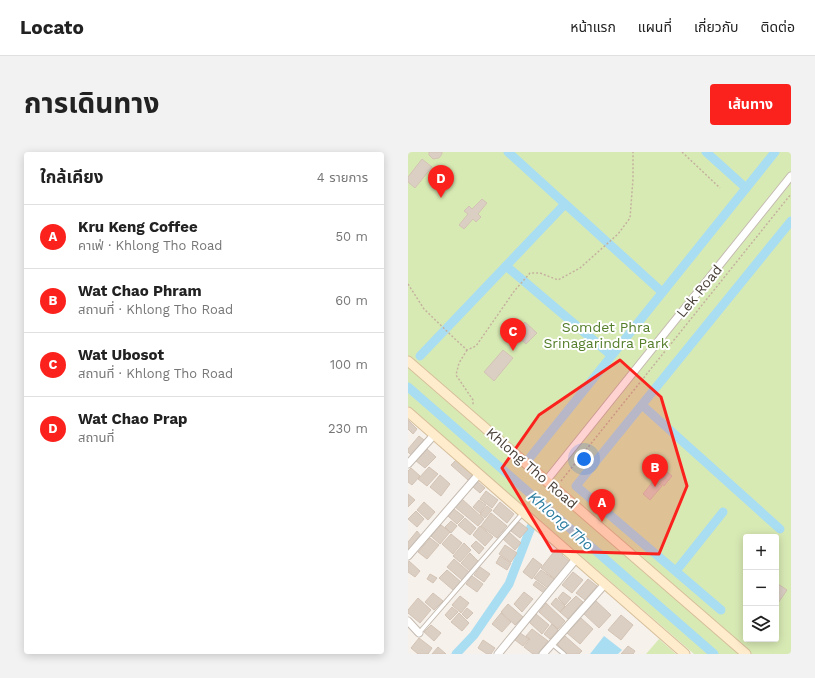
<!DOCTYPE html>
<html lang="th">
<head>
<meta charset="utf-8">
<style>
	:root { --surface:#fff; --page:#f2f2f2; --text:#222; --muted:#767676; --line:#e0e0e0; --accent:#fb221d }
	body { margin:0; font-family:"Work Sans","Noto Sans Thai",sans-serif; background:var(--page); color:var(--text) }
	.controls { position:absolute; right:12px; bottom:12px; display:grid; overflow:hidden; border-radius:4px; box-shadow:0 2px 10px #0003 }
	.controls button { width:36px; height:36px; display:grid; place-items:center; padding:0; border:0; border-bottom:1px solid var(--line); background:var(--surface); color:var(--text); font:20px sans-serif }
	.you { position:absolute; left:176px; top:307px; width:14px; height:14px; margin:-10px; border:3px solid #fff; border-radius:50%; background:#1a73e8; box-shadow:0 0 0 6px #1a73e833 }
	.badge { display:grid; place-items:center; width:26px; height:26px; border-radius:50%; background:var(--accent); color:#fff; font-size:13px; font-weight:700 }
	.pin { position:absolute; translate:-50% -33px; filter:drop-shadow(0 1px 2px #0008) }
	.pin::after { content:''; position:absolute; top:21px; width:14px; height:12px; background:inherit; clip-path:polygon(0 0,100% 0,50% 100%) }
	.list { margin:0; padding:0; list-style:none }
	h2 { display:flex; justify-content:space-between; align-items:center; height:52px; margin:0; padding:0 16px; font-size:17px }
	h2 small { font-size:13px; font-weight:400; color:var(--muted) }
	.list li { display:grid; grid-template-columns:26px 1fr auto; gap:12px; align-items:center; box-sizing:border-box; height:64px; padding:0 16px; border-top:1px solid var(--line) }
	.list b { display:block; font-size:15px; white-space:nowrap }
	.list p { margin:0; font-size:13px; white-space:nowrap; color:var(--muted) }
	.list em { font-size:13px; font-style:normal; color:var(--muted) }
	.icon { flex:none; width:22px; height:22px; fill:none; stroke:currentColor; stroke-width:2; stroke-linecap:round; stroke-linejoin:round }
	.map { position:relative; flex:none; width:383px; height:502px; overflow:hidden; border-radius:4px }
	header { display:flex; align-items:center; gap:24px; box-sizing:border-box; height:56px; padding:0 20px; background:var(--surface); border-bottom:1px solid var(--line) }
	header strong { font-size:19px }
	nav { display:flex; gap:22px; margin-inline-start:auto; font-size:14px }
	.intro { display:flex; align-items:center; justify-content:space-between; box-sizing:border-box; height:96px; padding:0 24px }
	h1 { margin:0; font-size:28px }
	.button { padding:10px 18px; border-radius:4px; background:var(--accent); color:#fff; font-size:14px; font-weight:700 }
	main { display:flex; gap:24px; padding:0 24px }
	aside { flex:1; background:var(--surface); border-radius:4px; box-shadow:0 2px 10px #0003 }
	.map>svg:first-child { display:block }
	.green { fill:#d8eab4; fill-rule:evenodd }
	.water { fill:#a8ddf2 }
	.lines { fill:none; stroke-linecap:round; stroke-linejoin:round }
	.canal { stroke:#a8ddf2; stroke-width:9 }
	.building { fill:#dbcfc4; stroke:#d3c3b4 }
	.lane-casing { stroke:#c5bbb1; stroke-width:5.5 }
	.street-casing { stroke:#c5bbb1; stroke-width:9 }
	.secondary-casing { stroke:#d6bf9b; stroke-width:11 }
	.path { stroke:#c4b29f; stroke-width:1.5; stroke-dasharray:2 2; stroke-linecap:butt }
	.lane { stroke:#fff; stroke-width:3.5 }
	.street { stroke:#fff; stroke-width:7 }
	.secondary { stroke:#ffeccc; stroke-width:9 }
	.marked { fill:#fb221d; fill-opacity:0.2; stroke:#fb221d; stroke-width:3; stroke-linejoin:round }
	.labels { text-anchor:middle; dominant-baseline:central; stroke-width:4; stroke-linejoin:round; paint-order:stroke }
	.street-label { font-size:14px; fill:#4a4139; stroke:#fff }
	.park-label { font-size:14px; fill:#547e2a; stroke:#fff }
	.water-label { font-size:15px; font-style:italic; fill:#2a7da0; stroke:#fff }
</style>
</head>
<body>
<header>
<strong>Locato</strong>
<nav><a>หน้าแรก</a><a>แผนที่</a><a>เกี่ยวกับ</a><a>ติดต่อ</a></nav>
</header>
<div class="intro"><h1>การเดินทาง</h1><a class="button">เส้นทาง</a></div>
<main>
<aside>
<h2>ใกล้เคียง<small>4 รายการ</small></h2>
<ul class="list">
<li><span class="badge">A</span><div><b>Kru Keng Coffee</b><p>คาเฟ่ · Khlong Tho Road</p></div><em>50 m</em></li>
<li><span class="badge">B</span><div><b>Wat Chao Phram</b><p>สถานที่ · Khlong Tho Road</p></div><em>60 m</em></li>
<li><span class="badge">C</span><div><b>Wat Ubosot</b><p>สถานที่ · Khlong Tho Road</p></div><em>100 m</em></li>
<li><span class="badge">D</span><div><b>Wat Chao Prap</b><p>สถานที่</p></div><em>230 m</em></li>
</ul>
</aside>
<div class="map">
<svg width="383" height="502" viewBox="0 0 383 502">
	<rect width="100%" height="100%" fill="#f6f1eb"/>
	<g class="green">
		<path d="M0 0H383V502H286L0 254ZM338 385H368V487H338Z"/>
		<polygon points="251,487 268,502 238,502"/>
	</g>
	<polygon class="water" points="196,484 214,498 210,502 182,502"/>
	<g class="lines">
		<g class="canal">
			<polyline points="100,0 254,140"/>
			<polyline points="298,0 338,36"/>
			<polyline points="98,114 203,203"/>
			<polyline points="12,204 157,52"/>
			<polyline points="0,235 306,502"/>
			<polyline points="234,253 372,377"/>
			<polyline points="120,308 367,0"/>
			<polyline points="268,419 315,360"/>
			<polyline points="313,458 168,334 383,69"/>
			<polyline points="48,502 66,483 101,432 123,375"/>
		</g>
	</g>
	<g class="building">
		<polygon points="21,0 34,0 34,2 31,6 25,7 21,3"/>
		<polygon points="14,7 24,15 7,36 0,30 0,25"/>
		<polygon points="74,47 79,51 70,62 73,65 68,70 65,67 56,77 51,73 60,62 56,59 61,54 64,57"/>
		<polygon points="117,170 129,181 118,192 107,182"/>
		<polygon points="95,198 105,206 86,229 76,220"/>
		<polygon points="0,268 9,277 5,282 0,277"/>
		<polygon points="11,284 16,288 3,303 0,300 0,297"/>
		<polygon points="19,297 28,305 17,316 8,309"/>
		<polygon points="48,308 65,323 60,328 43,313"/>
		<polygon points="21,315 30,322 19,334 10,327"/>
		<polygon points="3,316 12,324 4,333 0,330 0,319"/>
		<polygon points="254,316 264,324 256,334 246,326"/>
		<polygon points="32,323 42,332 33,344 22,335"/>
		<polygon points="246,328 254,334 242,348 235,342"/>
		<polygon points="69,329 77,336 72,341 65,335"/>
		<polygon points="78,339 90,348 84,356 72,347"/>
		<polygon points="0,342 7,348 0,355"/>
		<polygon points="54,347 76,367 70,374 47,355"/>
		<polygon points="71,348 78,353 72,361 65,355"/>
		<polygon points="16,350 27,360 20,368 9,358"/>
		<polygon points="92,350 106,362 99,371 85,359"/>
		<polygon points="79,354 84,358 77,366 72,362"/>
		<polygon points="46,357 56,365 49,372 40,364"/>
		<polygon points="8,359 16,367 9,375 0,367"/>
		<polygon points="83,361 99,374 89,386 73,374"/>
		<polygon points="57,366 68,376 62,383 50,373"/>
		<polygon points="43,369 49,374 43,381 37,375"/>
		<polygon points="111,370 120,377 112,386 103,379"/>
		<polygon points="33,373 42,380 32,392 23,384"/>
		<polygon points="72,374 85,385 77,394 65,383"/>
		<polygon points="9,379 13,384 0,399 0,390"/>
		<polygon points="101,380 113,391 107,398 95,387"/>
		<polygon points="43,382 54,391 45,402 34,392"/>
		<polygon points="22,386 31,393 19,407 10,400"/>
		<polygon points="68,389 76,396 71,402 63,394"/>
		<polygon points="56,391 63,398 52,410 45,404"/>
		<polygon points="97,393 109,401 103,410 91,402"/>
		<polygon points="149,396 155,401 154,403 162,410 148,428 133,416"/>
		<polygon points="62,401 71,410 62,419 53,411"/>
		<polygon points="92,404 103,411 99,418 88,411"/>
		<polygon points="125,406 134,413 124,427 115,420"/>
		<polygon points="46,407 61,420 54,428 39,415"/>
		<polygon points="1,409 12,419 7,425 0,420 0,411"/>
		<polygon points="72,415 82,422 76,430 66,423"/>
		<polygon points="39,418 53,430 45,438 31,426"/>
		<polygon points="133,418 146,427 140,436 126,426"/>
		<polygon points="165,420 175,428 164,441 154,433"/>
		<polygon points="22,422 29,426 25,431 19,427"/>
		<polygon points="64,424 75,432 69,440 58,432"/>
		<polygon points="180,427 189,434 177,448 168,441"/>
		<polygon points="128,429 139,437 136,441 125,433"/>
		<polygon points="370,432 379,438 368,454 368,434"/>
		<polygon points="116,440 125,447 114,460 106,452"/>
		<polygon points="155,440 163,446 157,453 150,446"/>
		<polygon points="25,441 35,449 26,458 17,450"/>
		<polygon points="52,444 61,451 53,461 44,453"/>
		<polygon points="168,444 175,450 160,467 152,460"/>
		<polygon points="10,446 23,458 12,471 0,461 0,458"/>
		<polygon points="148,446 157,454 152,460 143,452"/>
		<polygon points="187,448 203,463 191,476 175,461"/>
		<polygon points="138,451 157,469 150,477 131,460"/>
		<polygon points="100,452 115,465 107,473 93,460"/>
		<polygon points="44,455 50,460 42,468 37,463"/>
		<polygon points="59,456 65,461 59,467 54,462"/>
		<polygon points="51,461 61,471 54,479 43,470"/>
		<polygon points="93,461 103,470 94,480 84,472"/>
		<polygon points="128,462 141,473 134,482 121,470"/>
		<polygon points="213,463 225,473 213,488 200,478"/>
		<polygon points="173,466 185,477 172,492 159,481"/>
		<polygon points="144,472 150,478 142,487 136,482"/>
		<polygon points="23,473 33,481 26,489 16,480"/>
		<polygon points="124,477 140,489 130,502 125,502 116,495 122,487 118,484"/>
		<polygon points="112,481 121,487 115,494 107,488"/>
		<polygon points="157,484 174,499 171,502 159,502 149,492"/>
		<polygon points="11,486 24,496 20,502 10,502 3,496"/>
		<polygon points="75,488 87,496 83,502 79,502 70,496"/>
		<polygon points="220,494 227,499 225,502 213,502"/>
		<polygon points="30,495 38,502 24,502"/>
	</g>
	<g class="lines">
		<g class="lane-casing">
			<g id="lane">
				<polyline points="11,481 114,362"/>
				<polyline points="144,492 156,502"/>
			</g>
		</g>
		<g class="street-casing">
			<g id="street">
				<polyline points="0,312 26,283"/>
				<polyline points="138,329 383,24"/>
				<polyline points="0,404 71,322"/>
				<polyline points="0,469 11,481"/>
				<polyline points="90,502 168,407"/>
				<polyline points="135,502 197,432"/>
			</g>
		</g>
		<g class="secondary-casing">
			<g id="secondary">
				<polyline points="0,209 338,502"/>
				<polyline points="0,260 277,502"/>
			</g>
		</g>
		<g class="path">
			<polyline points="274,0 312,36"/>
			<polyline points="0,132 16,157 47,187 59,198 68,194 107,138 122,121 132,121 150,128 172,116 210,82 222,66 225,27 225,0"/>
			<polyline points="59,198 51,211 48,223 65,248 65,254"/>
			<polyline points="153,329 383,42"/>
		</g>
		<use href="#lane" class="lane"/>
		<use href="#street" class="street"/>
		<use href="#secondary" class="secondary"/>
	</g>
	<path class="marked" d="M212 208 253 245 279 334 251 402 144 399 94 316 131 263Z"/>
	<g class="labels">
		<g class="street-label">
			<text transform="translate(291 139) rotate(-51)">Lek Road</text>
			<text transform="translate(124 316) rotate(41)">Khlong Tho Road</text>
		</g>
		<g class="park-label">
			<text x="198" y="175">Somdet Phra<tspan x="198" dy="16">Srinagarindra Park</tspan></text>
		</g>
		<g class="water-label">
			<text transform="translate(153 369) rotate(41)">Khlong Tho</text>
		</g>
	</g>
</svg>
<div class="controls">
<button>+</button>
<button>−</button>
<button><svg class="icon" aria-label="layers" viewBox="0 0 24 24"><path d="M12 4l9 5-9 5-9-5zM3 14l9 5 9-5"/></svg></button>
</div>
<div class="you"></div>
<div class="pin badge" style="left:194px;top:370px">A</div>
<div class="pin badge" style="left:247px;top:335px">B</div>
<div class="pin badge" style="left:105px;top:199px">C</div>
<div class="pin badge" style="left:33px;top:46px">D</div>
</div>
</main>
</body>
</html>
